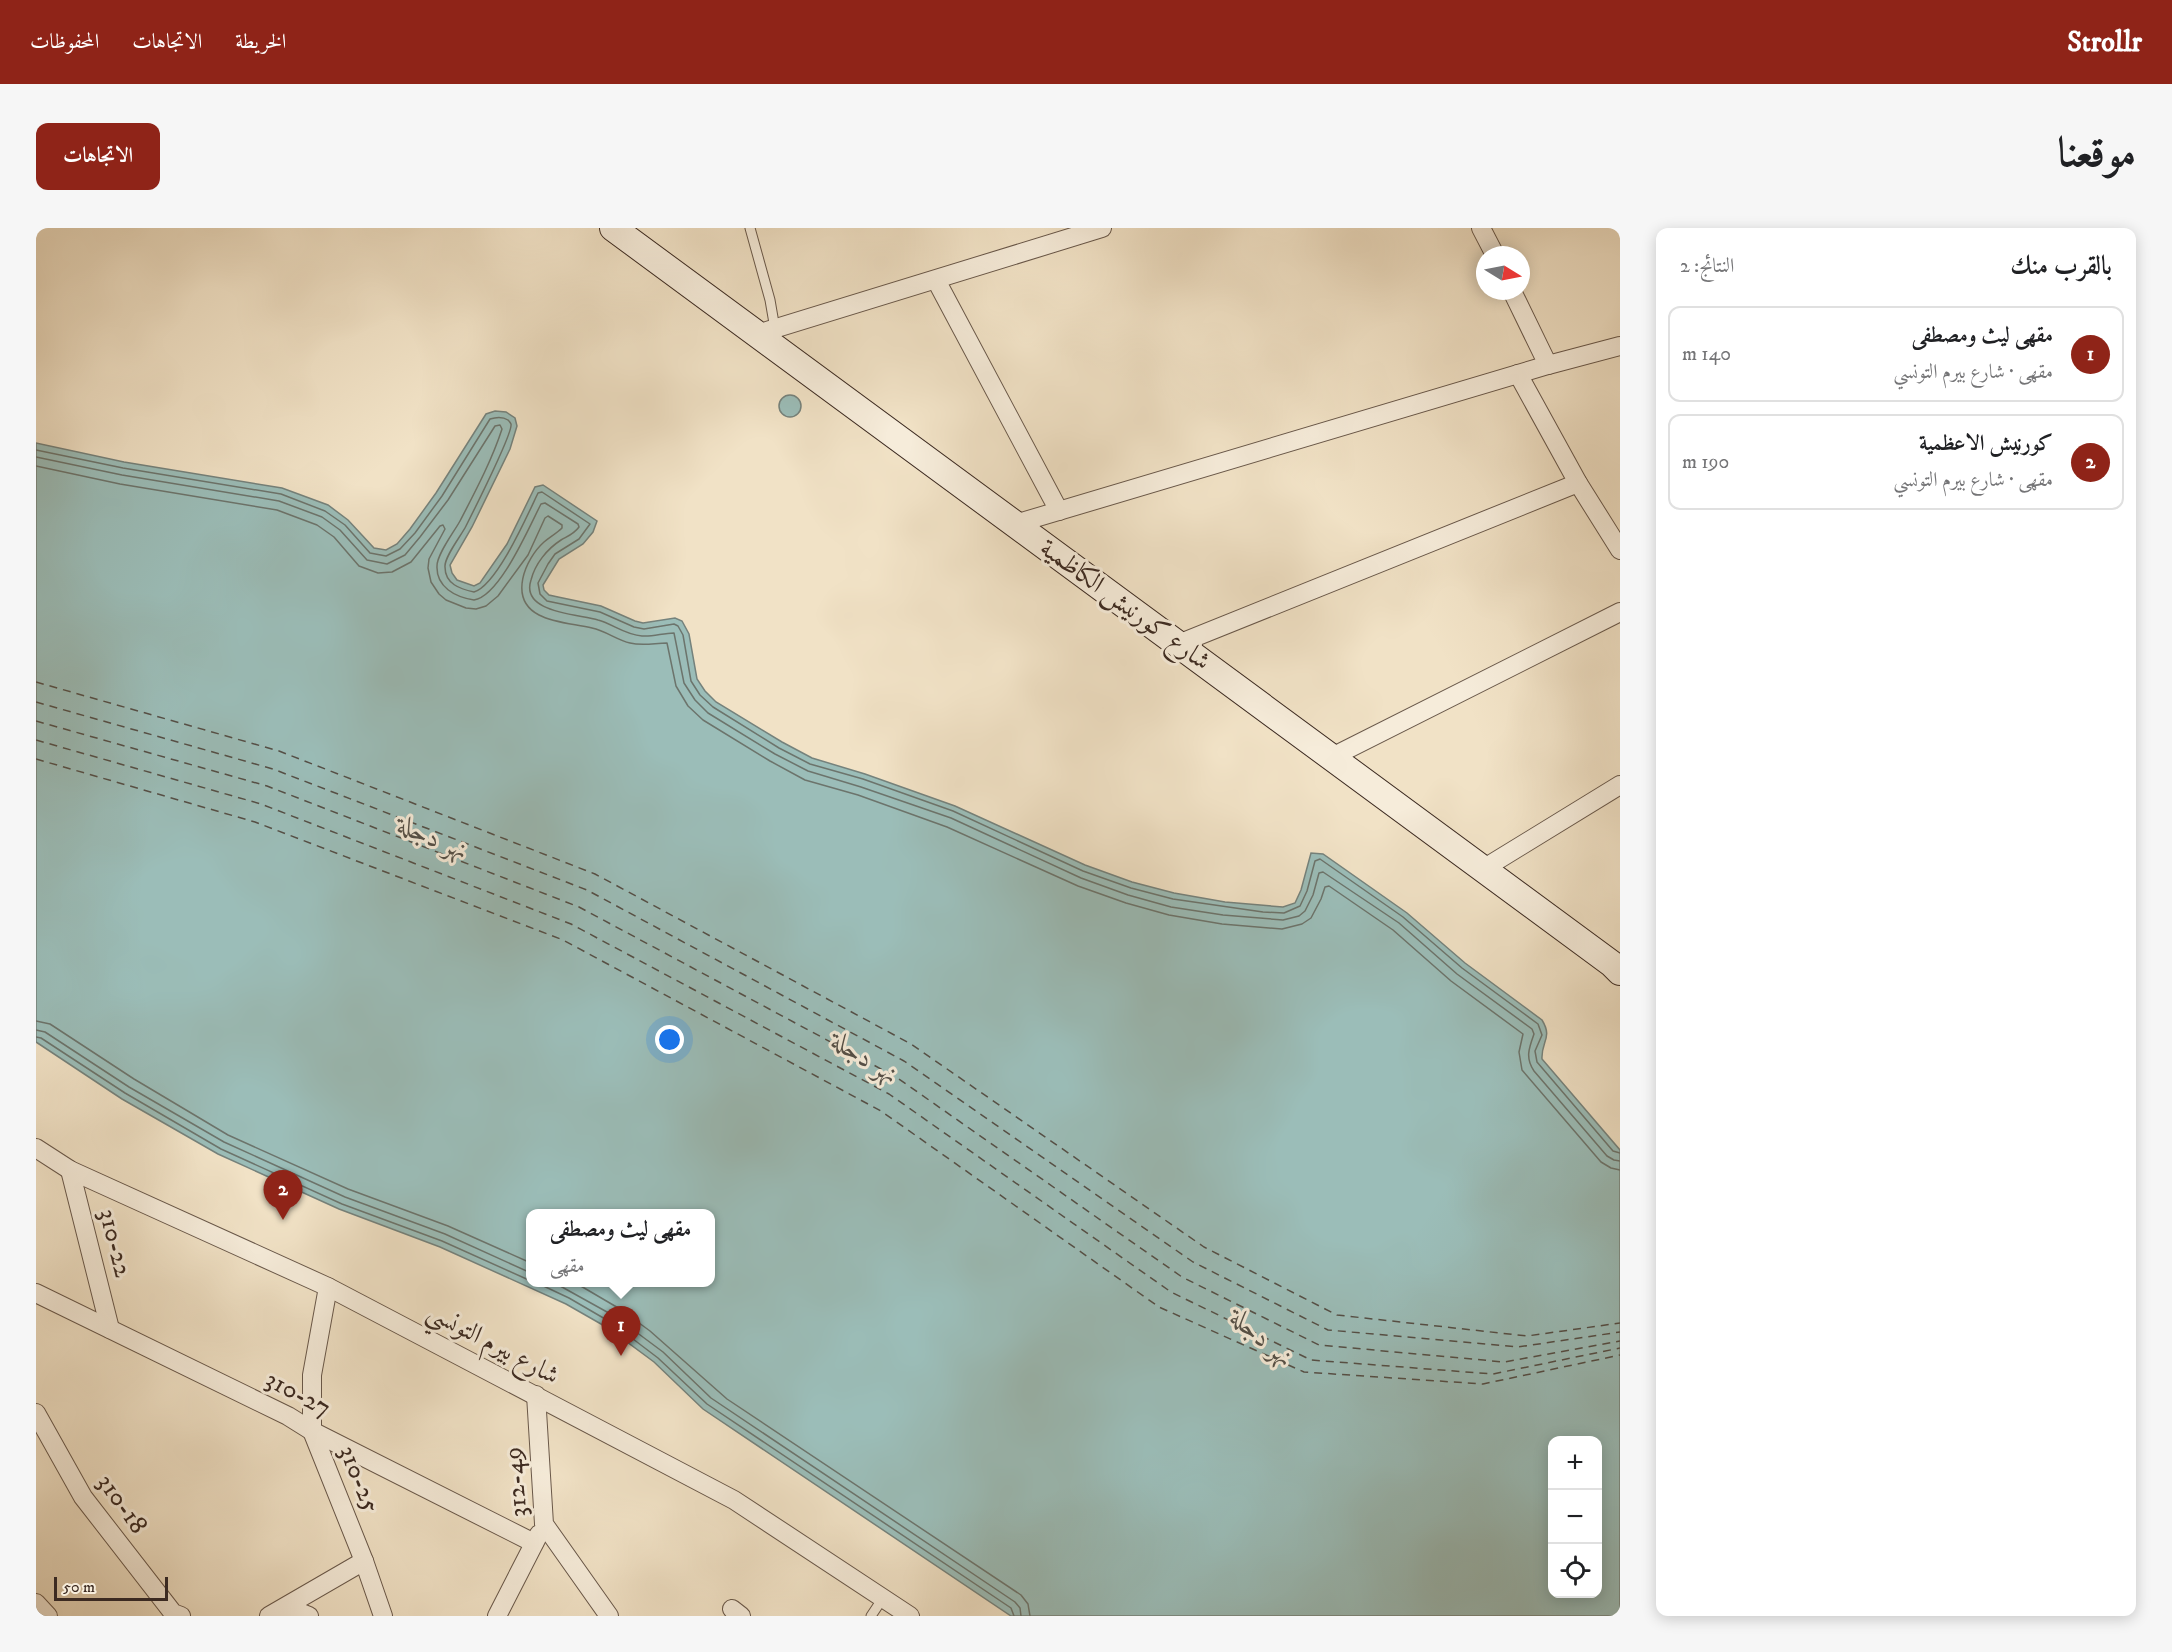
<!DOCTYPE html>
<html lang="ar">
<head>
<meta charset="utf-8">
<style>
	:root { --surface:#fff; --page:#f6f6f6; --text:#202124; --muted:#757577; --line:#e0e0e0; --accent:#8f2418 }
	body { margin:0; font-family:"IM FELL DW Pica",Amiri,serif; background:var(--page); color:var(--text); direction:rtl }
	.controls { position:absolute; right:18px; bottom:18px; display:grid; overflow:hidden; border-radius:12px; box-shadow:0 3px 15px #0003 }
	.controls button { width:54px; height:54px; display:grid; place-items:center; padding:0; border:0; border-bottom:2px solid var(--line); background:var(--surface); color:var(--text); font:30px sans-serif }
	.compass { position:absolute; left:1440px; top:18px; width:54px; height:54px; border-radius:50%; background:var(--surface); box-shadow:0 3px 15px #0003; rotate:100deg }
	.scale { position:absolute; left:18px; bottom:15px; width:114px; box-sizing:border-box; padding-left:6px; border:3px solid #3c2a21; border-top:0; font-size:16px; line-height:21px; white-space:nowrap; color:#3c2a21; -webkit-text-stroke:4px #f6ecda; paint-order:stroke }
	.you { position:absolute; left:634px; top:812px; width:21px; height:21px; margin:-15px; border:4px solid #fff; border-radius:50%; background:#1a73e8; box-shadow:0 0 0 9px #1a73e833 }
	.badge { display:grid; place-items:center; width:39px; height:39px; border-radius:50%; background:var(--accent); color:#fff; font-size:20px; font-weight:700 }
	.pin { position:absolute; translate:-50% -50px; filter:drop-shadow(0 2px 3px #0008) }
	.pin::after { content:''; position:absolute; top:32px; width:21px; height:18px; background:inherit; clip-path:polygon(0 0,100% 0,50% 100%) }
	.popup { position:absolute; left:490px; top:981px; width:189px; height:78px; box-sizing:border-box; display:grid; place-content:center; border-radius:12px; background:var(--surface); filter:drop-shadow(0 2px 4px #0005); font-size:20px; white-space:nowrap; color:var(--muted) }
	.popup b { font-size:22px; color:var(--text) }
	.popup::after { content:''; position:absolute; left:50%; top:100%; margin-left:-12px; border:12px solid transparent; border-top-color:var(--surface) }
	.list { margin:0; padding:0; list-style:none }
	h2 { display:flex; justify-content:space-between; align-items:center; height:78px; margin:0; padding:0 24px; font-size:26px }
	h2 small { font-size:20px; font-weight:400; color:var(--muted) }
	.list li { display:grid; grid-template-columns:39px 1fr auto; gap:18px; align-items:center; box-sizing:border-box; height:96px; margin:0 12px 12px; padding:0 12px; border:2px solid var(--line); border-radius:12px }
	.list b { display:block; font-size:22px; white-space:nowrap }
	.list p { margin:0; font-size:20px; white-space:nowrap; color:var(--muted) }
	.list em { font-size:20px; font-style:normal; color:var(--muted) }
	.icon { flex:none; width:33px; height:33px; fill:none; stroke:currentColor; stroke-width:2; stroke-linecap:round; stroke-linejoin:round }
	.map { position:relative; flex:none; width:1584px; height:1388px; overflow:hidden; direction:ltr; border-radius:12px }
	header { display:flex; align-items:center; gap:36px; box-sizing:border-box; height:84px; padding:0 30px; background:var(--accent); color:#fff }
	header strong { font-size:28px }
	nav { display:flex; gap:33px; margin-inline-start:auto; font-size:21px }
	.intro { display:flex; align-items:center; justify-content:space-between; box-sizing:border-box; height:144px; padding:0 36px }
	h1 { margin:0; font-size:42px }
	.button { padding:15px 27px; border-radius:12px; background:var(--accent); color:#fff; font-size:21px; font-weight:700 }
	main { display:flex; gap:36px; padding:0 36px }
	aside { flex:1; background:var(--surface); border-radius:12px; box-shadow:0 3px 15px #0003 }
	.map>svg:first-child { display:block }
	.water { fill:#9bbdb8; stroke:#75827c; stroke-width:1.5; fill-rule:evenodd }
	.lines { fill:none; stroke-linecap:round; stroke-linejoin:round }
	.shore { stroke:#6c746c; stroke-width:1.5 }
	.ferry { stroke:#544f47; stroke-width:1.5; stroke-dasharray:8 6; stroke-linecap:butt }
	.lane-casing { stroke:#69584a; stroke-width:11 }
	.street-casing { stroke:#69584a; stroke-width:20 }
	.secondary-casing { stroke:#3c2a21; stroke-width:28 }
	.lane { stroke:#f6ecda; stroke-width:9 }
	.street { stroke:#f6ecda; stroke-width:18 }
	.secondary { stroke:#f6ecda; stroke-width:26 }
	.labels { text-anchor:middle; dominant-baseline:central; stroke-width:6; stroke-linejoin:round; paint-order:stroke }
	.street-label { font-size:26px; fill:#3c2a21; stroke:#f6ecda }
	.water-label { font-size:27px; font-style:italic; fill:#544f47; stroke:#f6ecda }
</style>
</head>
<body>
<header>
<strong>Strollr</strong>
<nav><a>الخريطة</a><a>الاتجاهات</a><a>المحفوظات</a></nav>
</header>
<div class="intro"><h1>موقعنا</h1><a class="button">الاتجاهات</a></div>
<main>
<aside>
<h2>بالقرب منك<small>النتائج: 2</small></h2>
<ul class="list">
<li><span class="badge">1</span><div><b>مقهى ليث ومصطفى</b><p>مقهى · شارع بيرم التونسي</p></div><em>140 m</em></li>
<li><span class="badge">2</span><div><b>كورنيش الاعظمية</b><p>مقهى · شارع بيرم التونسي</p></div><em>190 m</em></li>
</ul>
</aside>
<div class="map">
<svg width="1584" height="1388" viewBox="0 0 1584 1388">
	<rect width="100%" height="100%" fill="#f1e2c6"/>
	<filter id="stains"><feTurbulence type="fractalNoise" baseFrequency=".00333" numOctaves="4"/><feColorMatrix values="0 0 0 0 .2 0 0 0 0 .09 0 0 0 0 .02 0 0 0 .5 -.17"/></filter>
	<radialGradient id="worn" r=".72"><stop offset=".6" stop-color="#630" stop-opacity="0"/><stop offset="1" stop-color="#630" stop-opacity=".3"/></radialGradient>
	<g class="water">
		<circle cx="754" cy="178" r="11"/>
		<path d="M459 183 470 184 479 190 481 198 474 221 436 299 414 337 416 345 421 352 438 358 444 355 471 316 499 259 507 257 561 293 557 304 547 316 523 331 507 357 508 362 513 367 522 369 565 378 599 393 607 395 639 390 646 393 653 406 661 451 669 463 680 474 746 514 776 530 829 546 919 578 1049 637 1096 654 1138 665 1189 674 1247 679 1259 675 1265 662 1275 625 1287 626 1371 685 1429 735 1506 792C1517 810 1505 813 1506 831L1584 922V1388H975L667 1181 618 1134 572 1100 530 1076 404 1019 303 981 182 926 86 871 0 814V215L88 234 246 260 292 277 312 292 338 320 350 322 361 316 374 301 400 265 450 186ZM495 986H675V1054H495ZM1562 1212V1366H1516V1212Z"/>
	</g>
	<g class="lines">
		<g class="shore">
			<path d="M0 222 87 240 245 266 289 283 309 297 334 325 350 328 364 321 379 305 406 268 454 191C460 189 466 188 472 192 473 193 474 194 475 196 477 204 436 286 430 298 425 308 408 329 409 339 409 356 424 361 438 364 461 357 491 288 502 265L506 264 554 296 543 311 519 326 512 336 502 355 504 366 511 373 564 384 598 399 608 401 638 396 642 398 647 407 655 453 664 467 677 479 743 520 774 536 827 551 917 583 1047 643 1095 660 1137 671 1227 684 1248 685 1264 678 1271 663 1279 633 1284 631 1367 689 1426 740 1502 796 1506 807 1499 823 1501 834 1577 923 1584 925"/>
			<path d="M0 229 86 247 243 273 286 289 304 302 331 332 351 336 369 327 384 309 412 272 459 198 464 197 466 201C456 232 439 264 424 293 418 304 401 326 401 338 400 359 419 369 438 372 464 368 493 299 505 276L509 275 542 296 543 299C538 306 532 308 525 312 511 321 499 336 495 352 484 385 543 386 562 392 577 396 589 407 606 408 617 409 627 405 638 405L648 455 659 472 672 485 739 526 772 543 825 559 915 590 1045 650 1092 667 1135 679 1187 687 1247 692 1263 688 1269 683 1277 667 1283 645 1287 644 1363 695 1421 746 1496 801 1498 806C1493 820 1489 830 1498 843L1571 928 1578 932 1584 933"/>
			<path d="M0 238 84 256 241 282 281 297 298 309 323 338 342 345 356 344 375 334 404 298 407 297 409 301 393 331 392 340 395 354 403 366 410 372 430 380 440 381 450 378 462 368 492 327 509 290 512 288 526 297V300C521 305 514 309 508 314 489 331 472 371 503 387 518 395 539 396 556 400 570 403 581 412 594 415 607 418 619 415 631 415L640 458 652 478 667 492 734 533 769 552 822 567 911 599 1042 658 1090 675 1133 687 1186 696 1246 701 1266 696 1275 690 1285 671 1289 659 1293 658 1357 702 1415 753 1487 806 1483 824 1486 842 1565 934 1575 940 1584 942"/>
			<polyline points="0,793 14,796 98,851 192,907 312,961 412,998 495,1035"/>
			<polyline points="0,802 9,804 93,859 188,914 309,969 409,1006 495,1045"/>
			<polyline points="0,809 5,810 89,865 185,921 306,976 406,1013 495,1053"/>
			<polyline points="499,1054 533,1070 576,1095 622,1130 671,1176 975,1380 978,1388"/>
			<polyline points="517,1054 580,1089 627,1124 675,1170 979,1374 984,1380 985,1388"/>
			<polyline points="538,1054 584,1081 614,1103 691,1171 985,1367 992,1376 994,1388"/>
		</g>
		<g class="ferry">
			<polyline points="0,454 243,523 559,646 875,816 1168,1019 1301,1087 1491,1108 1584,1095"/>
			<polyline points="0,474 237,541 551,662 868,833 1157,1034 1292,1102 1482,1119 1584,1104"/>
			<polyline points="0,493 231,558 543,679 860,849 1146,1049 1283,1117 1468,1134 1584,1113"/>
			<polyline points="0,512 225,576 535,696 853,866 1135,1064 1275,1132 1457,1146 1584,1120"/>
			<polyline points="0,531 219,594 527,712 845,883 1123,1079 1268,1144 1447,1156 1584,1127"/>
		</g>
		<g class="lane-casing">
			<g id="lane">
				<polyline points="714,0 734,72 739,101"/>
				<polyline points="835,1388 847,1370"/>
			</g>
		</g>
		<g class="street-casing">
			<g id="street">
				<polyline points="1445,0 1459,27"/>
				<polyline points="900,52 1023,283"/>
				<polyline points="1476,63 1512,137"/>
				<polyline points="721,106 1066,0"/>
				<polyline points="1482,146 1542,255 1584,322"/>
				<polyline points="979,296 1512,137 1584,118"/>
				<polyline points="1142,416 1542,255"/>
				<polyline points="1296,529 1584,384"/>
				<polyline points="1447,641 1584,557"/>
				<polyline points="0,920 34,942 292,1059 698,1272 874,1388"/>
				<polyline points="34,942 74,1101"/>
				<polyline points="292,1059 276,1147 276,1203 328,1333 347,1388"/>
				<polyline points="0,1065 252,1188 276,1203 498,1315"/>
				<polyline points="500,1167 508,1296 573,1388"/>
				<polyline points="0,1185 47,1269 137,1385 145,1388"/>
				<polyline points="0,1375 12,1388"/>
				<polyline points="251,1379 273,1388"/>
				<polyline points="696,1381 705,1388"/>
				<polyline points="233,1388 328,1333"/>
				<polyline points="461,1388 503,1306"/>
			</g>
		</g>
		<g class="secondary-casing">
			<polyline id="secondary" points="577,0 1576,736 1584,744"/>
		</g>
		<use href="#lane" class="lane"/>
		<use href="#street" class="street"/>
		<use href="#secondary" class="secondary"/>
	</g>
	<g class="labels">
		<g class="street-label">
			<text transform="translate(1089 377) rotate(36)">شارع كورنيش الكاظمية</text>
			<text transform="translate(79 1015) rotate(76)">310-22</text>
			<text transform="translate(457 1116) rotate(28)">شارع بيرم التونسي</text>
			<text transform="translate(262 1166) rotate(28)">310-27</text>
			<text transform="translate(323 1251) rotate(68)">310-25</text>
			<text transform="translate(480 1254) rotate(-95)">312-49</text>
			<text transform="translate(86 1276) rotate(54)">310-18</text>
		</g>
		<g class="water-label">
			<text transform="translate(397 610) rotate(23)">نهر دجلة</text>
			<text transform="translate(829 830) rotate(32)">نهر دجلة</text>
			<text transform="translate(1226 1110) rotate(40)">نهر دجلة</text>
		</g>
	</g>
	<rect width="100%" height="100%" filter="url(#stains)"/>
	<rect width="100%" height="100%" fill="url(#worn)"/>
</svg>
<div class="controls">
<button>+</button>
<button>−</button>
<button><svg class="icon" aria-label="locate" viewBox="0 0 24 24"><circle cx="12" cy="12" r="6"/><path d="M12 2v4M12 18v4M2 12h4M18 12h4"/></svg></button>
</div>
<svg class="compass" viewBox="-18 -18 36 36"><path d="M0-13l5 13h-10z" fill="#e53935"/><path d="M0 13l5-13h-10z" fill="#757577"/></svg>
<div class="scale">50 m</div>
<div class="you"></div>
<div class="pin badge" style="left:585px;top:1128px">1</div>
<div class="popup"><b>مقهى ليث ومصطفى</b>مقهى</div>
<div class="pin badge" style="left:247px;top:992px">2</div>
</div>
</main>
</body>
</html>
